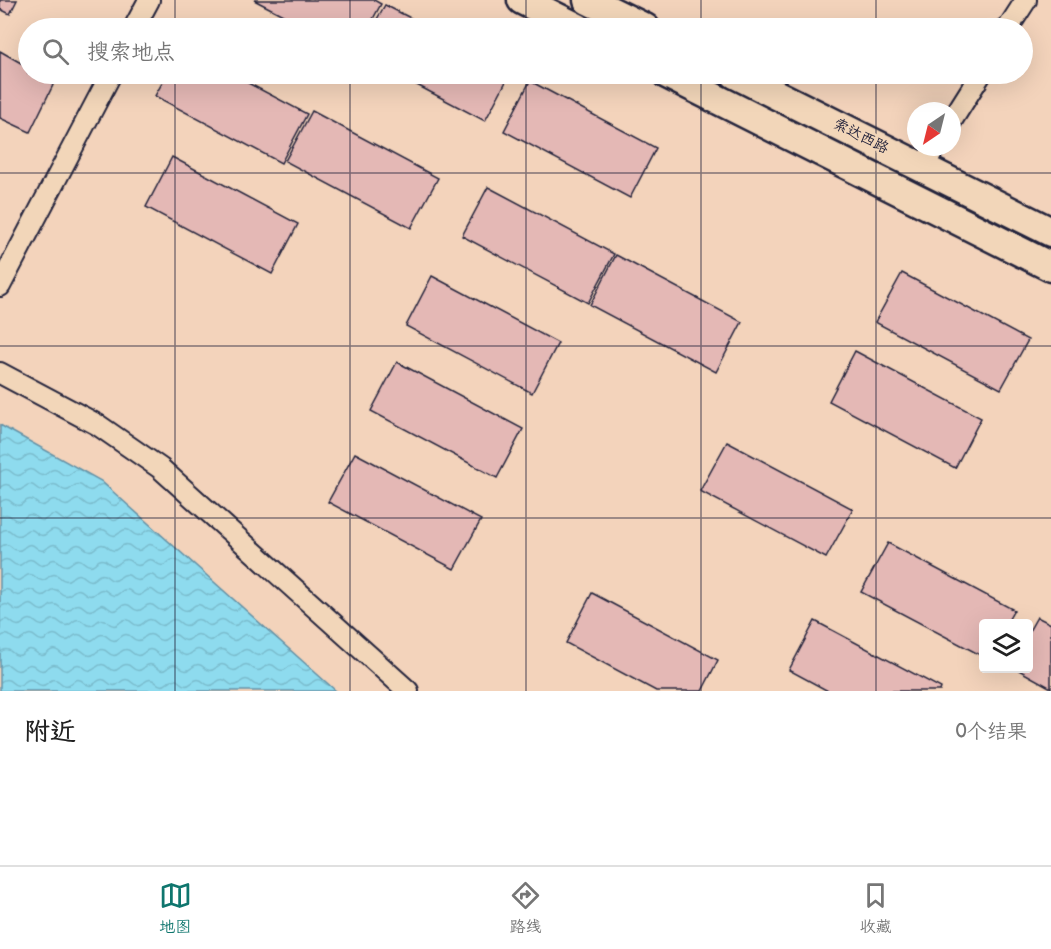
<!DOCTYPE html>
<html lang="zh">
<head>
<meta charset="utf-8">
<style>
	:root { --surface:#fff; --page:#f2f2f2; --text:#222; --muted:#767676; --line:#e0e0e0; --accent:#0f766e }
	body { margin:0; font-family:"Balsamiq Sans","LXGW WenKai TC",sans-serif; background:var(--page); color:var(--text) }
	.controls { position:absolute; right:18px; bottom:18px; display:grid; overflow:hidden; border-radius:6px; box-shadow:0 6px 24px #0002 }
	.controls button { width:54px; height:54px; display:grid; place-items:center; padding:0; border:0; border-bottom:2px solid var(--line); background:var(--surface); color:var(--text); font:30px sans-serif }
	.compass { position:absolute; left:907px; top:102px; width:54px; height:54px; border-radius:50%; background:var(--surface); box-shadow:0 6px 24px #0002; rotate:215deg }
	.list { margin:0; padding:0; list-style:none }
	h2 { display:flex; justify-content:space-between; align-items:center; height:78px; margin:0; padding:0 24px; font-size:26px }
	h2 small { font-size:20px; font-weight:400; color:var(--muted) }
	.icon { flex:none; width:33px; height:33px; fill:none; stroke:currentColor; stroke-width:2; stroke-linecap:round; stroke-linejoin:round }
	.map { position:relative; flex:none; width:1051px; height:691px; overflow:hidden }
	.search { position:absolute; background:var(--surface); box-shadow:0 6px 24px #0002; left:18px; right:18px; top:18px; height:66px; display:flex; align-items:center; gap:15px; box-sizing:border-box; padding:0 21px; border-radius:33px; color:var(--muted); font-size:22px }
	.sheet { height:174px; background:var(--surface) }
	nav { display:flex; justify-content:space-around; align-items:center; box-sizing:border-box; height:84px; border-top:2px solid var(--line); background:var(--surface); font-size:16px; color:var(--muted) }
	nav a { display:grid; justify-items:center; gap:3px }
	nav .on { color:var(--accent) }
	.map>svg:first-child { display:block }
	.water { fill:url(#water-waves); stroke:#6391a6; stroke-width:1.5 }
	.building { fill:#e4b8b5; stroke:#22223b; stroke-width:1.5 }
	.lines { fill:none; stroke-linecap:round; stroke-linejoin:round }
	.street-casing { stroke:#22223b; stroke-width:24 }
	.secondary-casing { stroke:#22223b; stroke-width:33 }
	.street { stroke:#f2d6b9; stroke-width:20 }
	.secondary { stroke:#f2d6b9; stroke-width:28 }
	.grid { fill:none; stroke:#22223b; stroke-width:1.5; stroke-opacity:0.55 }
	.labels { text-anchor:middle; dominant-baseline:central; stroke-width:5; stroke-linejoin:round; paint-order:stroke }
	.street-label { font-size:15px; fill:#22223b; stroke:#f2d6b9 }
</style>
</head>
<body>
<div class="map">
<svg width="1051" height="691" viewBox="0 0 1051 691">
	<defs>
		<pattern id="water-waves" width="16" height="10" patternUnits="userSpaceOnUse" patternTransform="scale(1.5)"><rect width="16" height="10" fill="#8edbee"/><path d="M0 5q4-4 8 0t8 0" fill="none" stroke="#7abccd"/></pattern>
	</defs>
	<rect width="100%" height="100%" fill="#f3d3bb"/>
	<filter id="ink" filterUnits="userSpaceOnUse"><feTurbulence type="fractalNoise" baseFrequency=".0167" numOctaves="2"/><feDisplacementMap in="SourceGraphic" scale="12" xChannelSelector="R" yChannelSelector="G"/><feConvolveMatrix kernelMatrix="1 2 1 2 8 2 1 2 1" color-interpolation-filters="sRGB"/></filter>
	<g filter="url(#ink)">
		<polygon class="water" points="0,425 101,481 336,691 0,691"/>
		<g class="building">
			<polygon points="0,0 17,0 10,14 0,9"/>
			<polygon points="254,0 374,0 381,4 368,28 308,28"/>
			<polygon points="385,5 430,28 372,28"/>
			<polygon points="0,51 28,67 28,74 41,74 55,81 30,132 0,118"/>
			<polygon points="167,74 231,74 307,114 281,163 155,96"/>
			<polygon points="396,74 510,74 485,121"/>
			<polygon points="530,81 656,148 630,198 504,131"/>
			<polygon points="312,111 438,178 411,228 285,161"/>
			<polygon points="172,157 298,224 272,274 146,207"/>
			<polygon points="488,187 614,254 588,303 462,236"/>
			<polygon points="616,255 742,322 716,372 590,305"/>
			<polygon points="902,273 1028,340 1001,389 875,322"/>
			<polygon points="432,276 558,343 532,393 406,326"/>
			<polygon points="855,351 981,418 955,468 829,401"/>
			<polygon points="397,362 523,429 497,478 371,411"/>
			<polygon points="727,442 853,509 826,558 700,491"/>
			<polygon points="355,453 481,520 454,569 328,502"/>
			<polygon points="888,543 1014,610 1006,624 984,624 984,657 861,592"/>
			<polygon points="592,593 718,660 702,691 656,691 566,643"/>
			<polygon points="1037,617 1051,624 1051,688 1015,668 1028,668 1028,633"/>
			<polygon points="815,621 941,688 940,691 828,691 789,670"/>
		</g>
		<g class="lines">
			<g class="street-casing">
				<g id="street">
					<polyline points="134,28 149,0"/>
					<polyline points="1008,28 1026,0"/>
					<polyline points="952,120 981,74"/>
					<polyline points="923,167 935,147"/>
					<polyline points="0,286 111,74"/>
					<polyline points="0,373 98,425 160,468 408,691"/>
				</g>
			</g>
			<g class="secondary-casing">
				<g id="secondary">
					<polyline points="522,0 578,28"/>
					<polyline points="588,0 645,28"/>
					<polyline points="667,74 1051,267"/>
					<polyline points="735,74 1051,232"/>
				</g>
			</g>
			<use href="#street" class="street"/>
			<use href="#secondary" class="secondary"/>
		</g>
	</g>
	<path class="grid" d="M175 0V28M350 0V28M526 0V28M701 0V28M876 0V28M175 74V691M350 74V691M526 74V691M701 74V691M876 74V691M0 173H1051M0 346H1051M0 518H1051"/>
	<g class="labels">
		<g class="street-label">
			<text transform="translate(861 136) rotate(27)">索达西路</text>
		</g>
	</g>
</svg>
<div class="controls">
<button><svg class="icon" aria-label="layers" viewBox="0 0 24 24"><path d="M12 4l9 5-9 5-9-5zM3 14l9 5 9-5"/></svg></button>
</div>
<svg class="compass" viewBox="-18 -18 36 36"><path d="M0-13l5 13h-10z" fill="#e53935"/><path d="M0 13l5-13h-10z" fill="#767676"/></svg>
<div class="search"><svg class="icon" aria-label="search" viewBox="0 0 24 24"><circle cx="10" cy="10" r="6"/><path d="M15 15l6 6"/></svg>搜索地点</div>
</div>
<section class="sheet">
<h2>附近<small>0个结果</small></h2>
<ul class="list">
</ul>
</section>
<nav>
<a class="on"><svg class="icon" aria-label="map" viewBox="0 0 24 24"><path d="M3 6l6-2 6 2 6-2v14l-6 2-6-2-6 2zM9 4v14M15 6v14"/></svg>地图</a>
<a><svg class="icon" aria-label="directions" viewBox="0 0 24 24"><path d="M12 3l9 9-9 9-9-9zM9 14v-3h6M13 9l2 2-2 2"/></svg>路线</a>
<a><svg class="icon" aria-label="saved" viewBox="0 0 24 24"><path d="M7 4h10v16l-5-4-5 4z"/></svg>收藏</a>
</nav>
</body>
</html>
